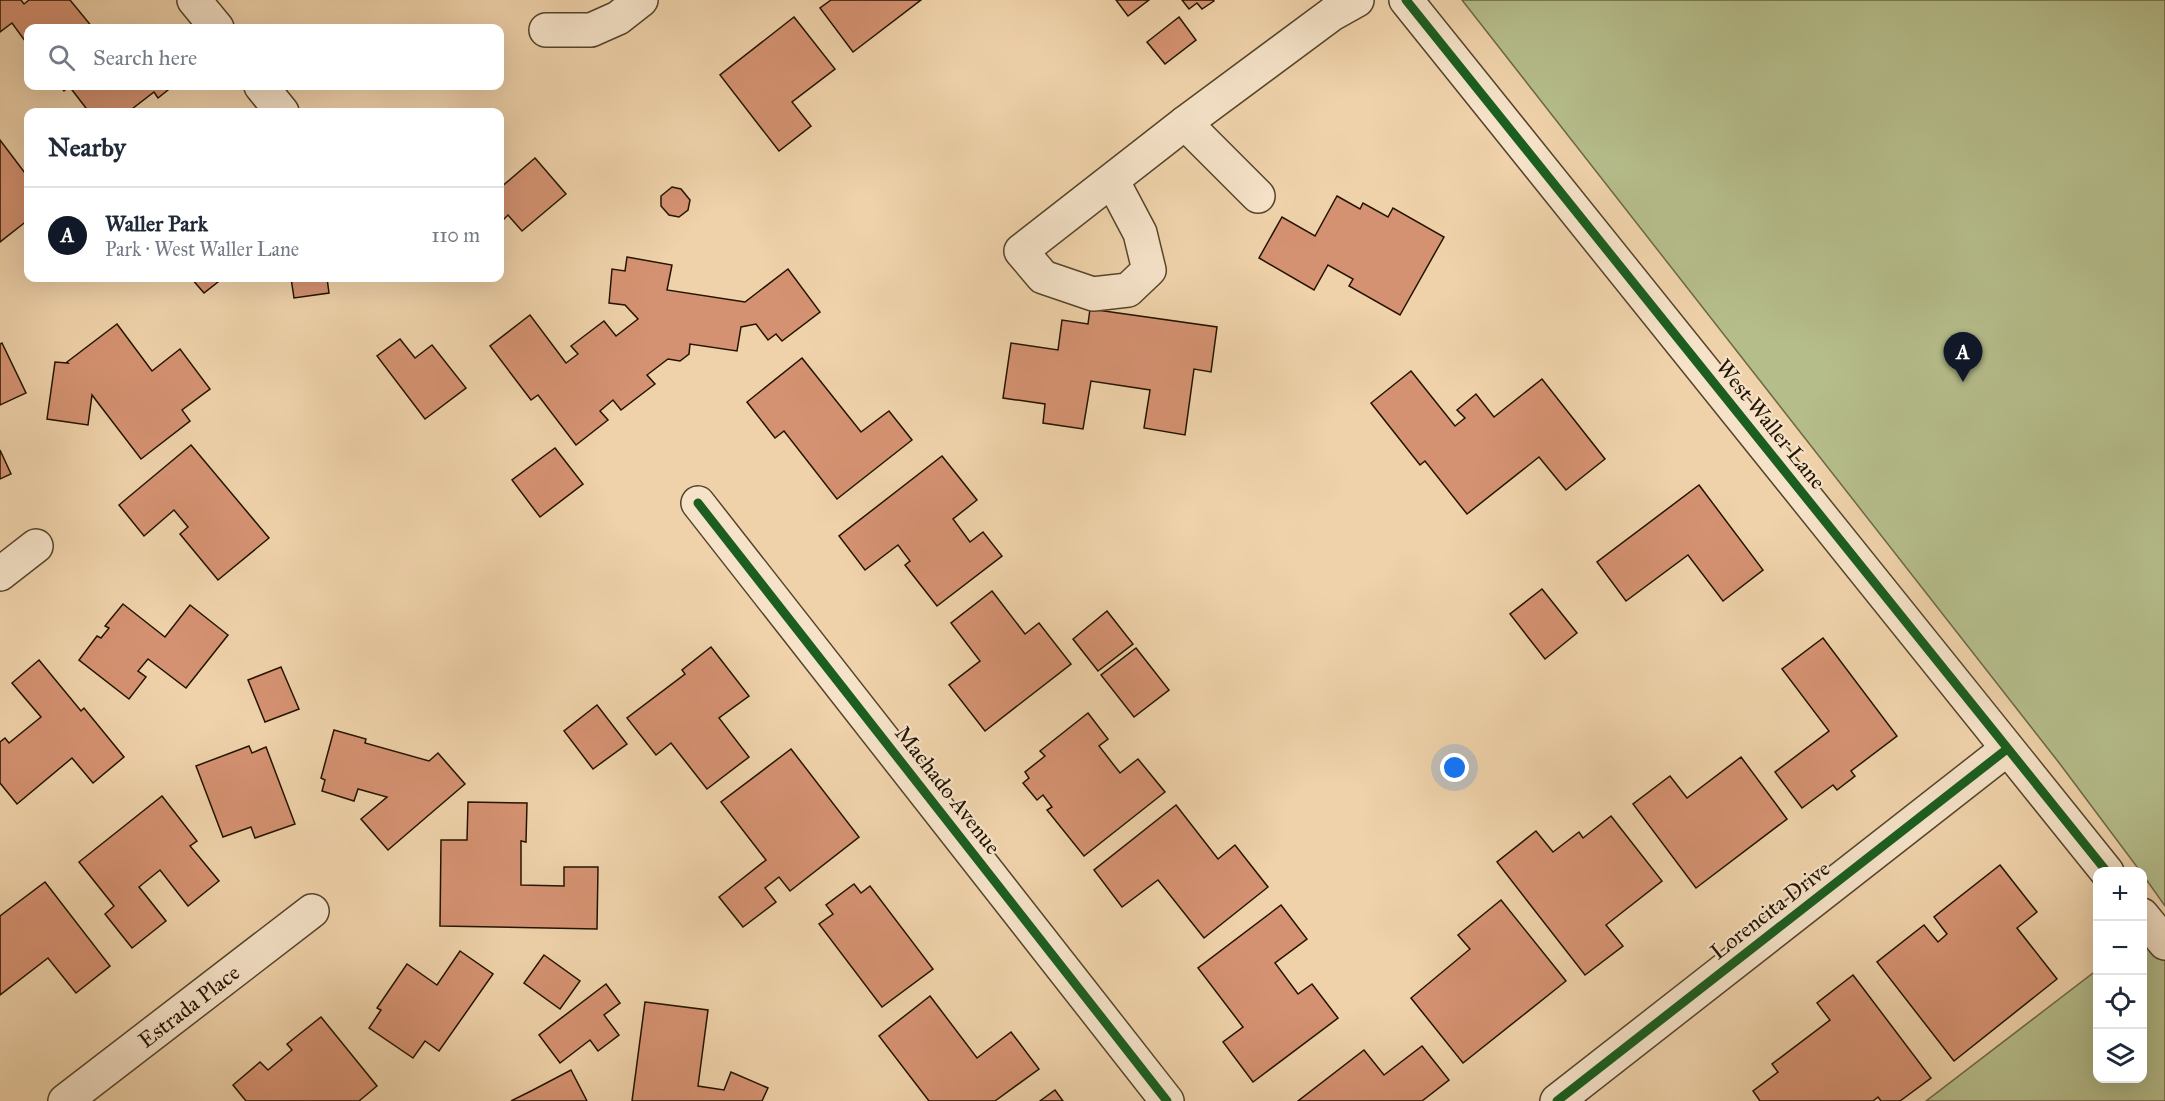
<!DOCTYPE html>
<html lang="en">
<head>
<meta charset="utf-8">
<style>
	:root { --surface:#fff; --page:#f6f6f7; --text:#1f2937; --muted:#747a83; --line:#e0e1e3; --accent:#111827 }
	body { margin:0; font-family:"IM FELL Great Primer",serif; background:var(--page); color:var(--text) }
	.controls { position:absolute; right:18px; bottom:18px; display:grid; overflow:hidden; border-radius:12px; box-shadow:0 6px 24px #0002 }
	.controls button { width:54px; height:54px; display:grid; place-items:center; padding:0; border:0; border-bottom:2px solid var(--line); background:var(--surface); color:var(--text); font:30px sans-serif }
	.you { position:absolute; left:1455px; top:768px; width:21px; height:21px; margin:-15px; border:4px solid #fff; border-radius:50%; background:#1a73e8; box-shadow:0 0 0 9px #1a73e833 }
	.badge { display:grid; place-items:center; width:39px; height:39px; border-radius:50%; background:var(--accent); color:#fff; font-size:20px; font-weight:700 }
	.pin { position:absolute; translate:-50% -50px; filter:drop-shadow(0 2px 3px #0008) }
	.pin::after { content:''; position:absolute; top:32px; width:21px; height:18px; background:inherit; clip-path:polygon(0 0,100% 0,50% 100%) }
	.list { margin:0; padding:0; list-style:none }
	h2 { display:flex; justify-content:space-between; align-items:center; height:78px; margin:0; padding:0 24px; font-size:26px }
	h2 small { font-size:20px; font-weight:400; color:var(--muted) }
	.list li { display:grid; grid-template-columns:39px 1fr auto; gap:18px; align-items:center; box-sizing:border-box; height:96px; padding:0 24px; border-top:2px solid var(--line) }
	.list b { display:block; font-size:22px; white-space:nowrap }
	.list p { margin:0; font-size:20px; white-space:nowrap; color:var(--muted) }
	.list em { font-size:20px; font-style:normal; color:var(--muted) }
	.icon { flex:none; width:33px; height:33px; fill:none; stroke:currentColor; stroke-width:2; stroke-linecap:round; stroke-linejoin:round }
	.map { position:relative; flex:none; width:2165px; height:1101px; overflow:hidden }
	.search { position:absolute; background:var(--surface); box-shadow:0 6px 24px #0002; left:24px; top:24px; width:480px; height:66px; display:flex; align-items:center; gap:15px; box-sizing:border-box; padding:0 21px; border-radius:12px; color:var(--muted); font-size:22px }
	.panel { position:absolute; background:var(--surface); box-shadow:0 6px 24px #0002; left:24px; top:108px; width:480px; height:174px; border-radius:12px }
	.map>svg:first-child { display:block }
	.green { fill:#b5bd8b; stroke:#6c6846; stroke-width:1.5 }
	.building { fill:#d59272; stroke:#221400; stroke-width:1.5 }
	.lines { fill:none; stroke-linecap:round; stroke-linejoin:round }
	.minor-casing { stroke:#55442a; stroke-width:36 }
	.minor { stroke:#f5e2c8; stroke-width:33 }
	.cycleway-casing { stroke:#f5e2c8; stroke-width:13 }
	.cycleway { stroke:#1b5e20; stroke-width:9 }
	.labels { text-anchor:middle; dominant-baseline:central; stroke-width:4.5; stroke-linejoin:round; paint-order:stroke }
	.street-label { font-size:22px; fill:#221400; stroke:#f5e2c8 }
</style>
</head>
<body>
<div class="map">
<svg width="2165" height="1101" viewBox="0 0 2165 1101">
	<rect width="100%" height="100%" fill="#efd2aa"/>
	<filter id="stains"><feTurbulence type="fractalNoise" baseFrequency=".00333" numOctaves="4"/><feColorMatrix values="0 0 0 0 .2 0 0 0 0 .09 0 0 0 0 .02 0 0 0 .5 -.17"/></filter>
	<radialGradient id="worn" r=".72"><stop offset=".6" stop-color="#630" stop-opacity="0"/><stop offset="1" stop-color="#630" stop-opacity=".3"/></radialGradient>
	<g class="green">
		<polygon points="1462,0 2165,0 2165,906 2143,875 2142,872 2140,871 2060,764"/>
		<polygon points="2143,936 2165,955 2165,1101 1926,1101 2097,970 2098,1078 2142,1078"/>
	</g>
	<g class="building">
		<polygon points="0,0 21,0 24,4 29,0 70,0 93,28 28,28 28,45 12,23 0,32"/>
		<polygon points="831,0 921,0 853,52 820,8"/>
		<polygon points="1116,0 1149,0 1128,16"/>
		<polygon points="1182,0 1213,0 1214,1 1202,9 1197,3 1189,9"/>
		<polygon points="794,17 835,69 792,102 811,126 779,151 720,75"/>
		<polygon points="1179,17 1196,40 1165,64 1147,42"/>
		<polygon points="60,86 173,86 158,98 154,92 128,112 89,112 69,86 64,91"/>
		<polygon points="0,140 28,177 28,220 0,242"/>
		<polygon points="535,158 566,194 522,231 508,215 500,223 500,188"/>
		<polygon points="672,187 681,189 690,200 688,210 679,217 669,215 661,206 661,196"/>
		<polygon points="1337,196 1360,209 1363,203 1388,217 1393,208 1444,237 1400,315 1349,286 1353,279 1328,265 1314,290 1259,258 1282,217 1315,236"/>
		<polygon points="627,257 672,265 667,290 745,302 788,269 820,312 782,341 776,334 768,340 756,324 741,327 737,351 690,344 689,354 680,361 668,359 647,375 655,384 621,410 613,400 600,411 608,420 576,445 538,395 531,400 490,346 530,315 566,363 578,354 571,346 604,321 616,336 638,319 625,305 609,303 612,269 625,271"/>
		<polygon points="191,278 223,278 204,293"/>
		<polygon points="291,278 327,278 329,293 294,298"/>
		<polygon points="1090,309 1217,327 1211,372 1194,369 1185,435 1144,428 1150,390 1091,381 1083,429 1043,423 1045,404 1003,398 1011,343 1058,350 1062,320 1088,324"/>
		<polygon points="117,324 152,371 180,349 210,389 182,410 190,421 141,459 92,395 88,425 47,419 55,362 68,363 67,362"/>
		<polygon points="400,339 415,358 432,345 466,388 425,419 377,356"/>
		<polygon points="2,343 26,393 0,405 0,344"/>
		<polygon points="802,358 861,432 889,411 912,440 837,499 784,431 775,438 747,402"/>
		<polygon points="1411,371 1455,426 1465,418 1457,410 1476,394 1494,417 1542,379 1605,459 1566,490 1539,457 1467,514 1425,461 1420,465 1371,403"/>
		<polygon points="191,445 269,538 218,580 180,534 188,527 174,510 144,536 119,505"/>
		<polygon points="555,448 583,484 540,517 512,480"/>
		<polygon points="0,450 11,474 0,479"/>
		<polygon points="942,456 977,500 953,519 970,542 983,532 1002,556 937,606 905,565 910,561 898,545 865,570 839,536"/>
		<polygon points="1699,485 1763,570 1723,601 1688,555 1626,601 1597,562"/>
		<polygon points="1542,589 1577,633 1545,659 1510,614"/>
		<polygon points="992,591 1025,634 1039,623 1071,664 985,731 949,685 980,661 951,623"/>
		<polygon points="123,604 165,637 190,605 228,635 186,688 148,659 138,671 146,677 129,699 79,660 97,636 101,638 109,628 105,626"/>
		<polygon points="1107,611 1133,644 1098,671 1073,639"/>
		<polygon points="1823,638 1897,736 1851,771 1855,776 1837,790 1833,785 1802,808 1775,772 1829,731 1782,669"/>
		<polygon points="711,647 749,696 719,718 749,757 707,789 671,743 656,755 627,718 685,674 682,670"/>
		<polygon points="1136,648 1169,690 1134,717 1101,675"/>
		<polygon points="39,660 81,711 84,708 124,757 93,783 72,758 17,804 0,783 0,742 5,738 9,743 41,717 12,683"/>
		<polygon points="281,667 299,709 265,722 248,680"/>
		<polygon points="597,705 627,744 593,769 564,731"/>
		<polygon points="1088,713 1108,739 1099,746 1120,773 1138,759 1165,792 1084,856 1047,810 1052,807 1043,795 1037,800 1023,783 1029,778 1025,772 1045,756 1040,751"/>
		<polygon points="334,730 366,739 365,743 429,761 438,753 465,784 388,850 361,819 387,797 358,789 354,801 322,791 325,780 321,778"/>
		<polygon points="249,746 252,753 266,747 295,824 255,838 251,827 223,837 196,766"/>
		<polygon points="791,749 859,837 790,891 779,877 765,888 776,902 743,927 719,897 766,860 721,802"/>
		<polygon points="1741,757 1787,819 1696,888 1633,804 1670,776 1687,798"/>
		<polygon points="162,796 197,841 190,846 219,881 188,906 160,870 139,887 166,921 132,948 105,914 114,906 79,862"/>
		<polygon points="468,802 527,803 526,842 521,841 521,885 564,886 564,867 598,867 597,929 440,926 441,840 467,840"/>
		<polygon points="1176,805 1218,859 1235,845 1268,887 1204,938 1158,880 1122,907 1094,870"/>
		<polygon points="1611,816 1662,881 1606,925 1623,946 1585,975 1497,862 1536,831 1553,852 1579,832 1583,838"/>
		<polygon points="2000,865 2037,912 2017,928 2057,979 1954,1061 1877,962 1924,925 1938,942 1947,934 1934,917"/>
		<polygon points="45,882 110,966 76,993 48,958 0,995 0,916"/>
		<polygon points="854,884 861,893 870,886 933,969 882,1007 819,924 833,914 826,905"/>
		<polygon points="1501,900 1566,981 1463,1063 1411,998 1470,949 1458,935"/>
		<polygon points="1281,905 1307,939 1275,963 1298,994 1312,984 1338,1018 1253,1082 1223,1042 1243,1027 1198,968"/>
		<polygon points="460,951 493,974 439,1051 425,1041 413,1058 369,1028 381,1010 377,1008 407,964 437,985"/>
		<polygon points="544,955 580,981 560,1009 524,983"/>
		<polygon points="1853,975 1931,1078 1900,1101 1881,1101 1878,1097 1873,1101 1760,1101 1753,1091 1778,1072 1772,1064 1830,1020 1817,1003"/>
		<polygon points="606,984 620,1003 604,1015 619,1035 598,1051 590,1040 560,1063 539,1035"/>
		<polygon points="930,996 977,1058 1011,1032 1039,1069 995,1101 929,1101 879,1036"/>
		<polygon points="645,1002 708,1010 698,1086 724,1090 731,1072 768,1088 762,1101 632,1101"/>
		<polygon points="321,1017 377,1086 359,1101 246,1101 233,1085 260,1062 268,1070 292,1050 287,1044"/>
		<polygon points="1422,1046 1449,1080 1422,1101 1298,1101 1364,1050 1384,1075"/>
		<polygon points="571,1070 587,1101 511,1101 533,1090"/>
		<polygon points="1055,1090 1063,1101 1040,1101"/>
	</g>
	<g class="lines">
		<g class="minor-casing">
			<g id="minor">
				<polyline points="194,0 217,28"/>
				<polyline points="1406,0 2107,872"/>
				<polyline points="546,30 591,30 618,18 641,0"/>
				<polyline points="261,86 282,112"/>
				<polyline points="1185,123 1258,196"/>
				<polyline points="1112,180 1140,233 1149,270 1128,290 1093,294 1043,277 1021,251 1185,123 1332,14 1357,0"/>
				<polyline points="698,503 1167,1101"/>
				<polyline points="0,574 36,546"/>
				<polyline points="2142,915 2165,943"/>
				<path id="s1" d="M65 1101 312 911"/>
				<polyline points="1557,1101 2007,749"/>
			</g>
		</g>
		<use href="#minor" class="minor"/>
		<g class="cycleway-casing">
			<g id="cycleway">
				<polyline points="1406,0 2107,872"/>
				<polyline points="698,503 1167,1101"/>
				<polyline points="1557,1101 2007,749"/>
			</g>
		</g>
		<use href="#cycleway" class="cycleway"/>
	</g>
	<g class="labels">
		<g class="street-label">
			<text transform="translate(1771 424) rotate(51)">West Waller Lane</text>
			<text transform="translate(948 790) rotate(52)">Machado Avenue</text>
			<text transform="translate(1770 910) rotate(-38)">Lorencita Drive</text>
			<text stroke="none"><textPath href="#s1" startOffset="156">Estrada Place</textPath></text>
		</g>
	</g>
	<rect width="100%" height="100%" filter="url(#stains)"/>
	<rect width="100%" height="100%" fill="url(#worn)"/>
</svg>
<div class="controls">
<button>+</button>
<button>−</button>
<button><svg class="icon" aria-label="locate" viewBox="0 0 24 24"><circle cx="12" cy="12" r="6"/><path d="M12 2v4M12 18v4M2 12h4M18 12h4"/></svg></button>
<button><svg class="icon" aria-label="layers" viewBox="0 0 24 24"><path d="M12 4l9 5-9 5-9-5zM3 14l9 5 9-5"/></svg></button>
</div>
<div class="you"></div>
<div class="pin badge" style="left:1963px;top:382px">A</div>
<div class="search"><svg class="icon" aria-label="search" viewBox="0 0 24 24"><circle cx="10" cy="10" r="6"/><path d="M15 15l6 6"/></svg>Search here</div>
<section class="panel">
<h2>Nearby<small></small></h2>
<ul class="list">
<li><span class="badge">A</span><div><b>Waller Park</b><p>Park · West Waller Lane</p></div><em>110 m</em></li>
</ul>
</section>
</div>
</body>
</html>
